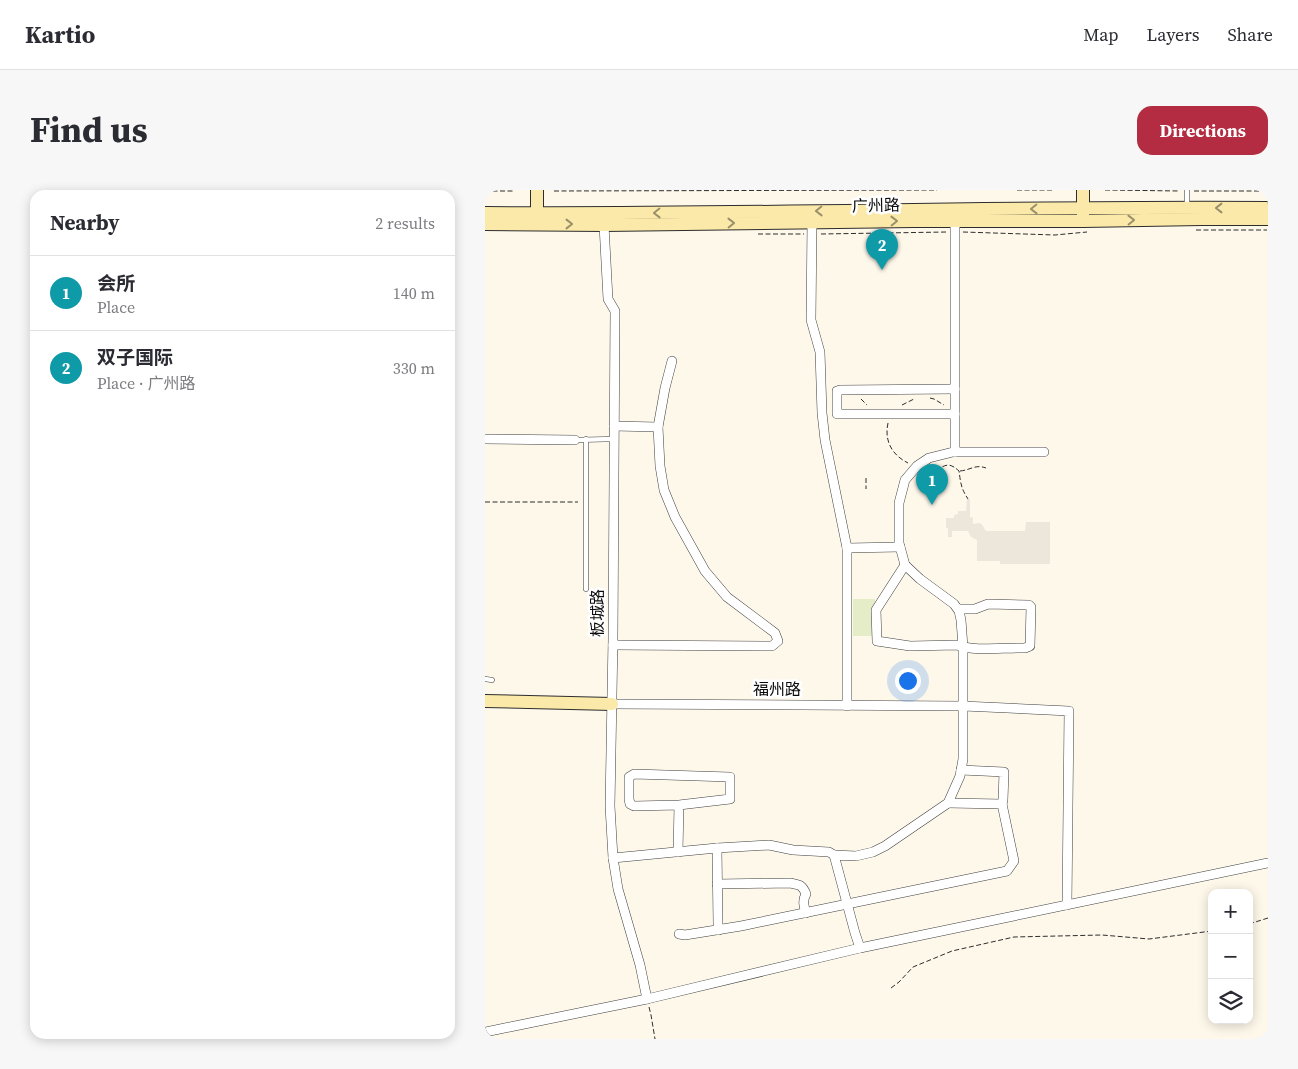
<!DOCTYPE html>
<html lang="en">
<head>
<meta charset="utf-8">
<style>
	:root { --surface:#fff; --page:#f7f7f7; --text:#2b2b33; --muted:#7c7c81; --line:#e1e1e2; --accent:#b32c41 }
	body { margin:0; font-family:"Source Serif 4","Noto Sans SC",serif; background:var(--page); color:var(--text) }
	.controls { position:absolute; right:15px; bottom:15px; display:grid; overflow:hidden; border-radius:10px; box-shadow:0 2px 12px #0003 }
	.controls button { width:45px; height:45px; display:grid; place-items:center; padding:0; border:0; border-bottom:1px solid var(--line); background:var(--surface); color:var(--text); font:25px sans-serif }
	.you { position:absolute; left:422px; top:490px; width:18px; height:18px; margin:-12px; border:4px solid #fff; border-radius:50%; background:#1a73e8; box-shadow:0 0 0 8px #1a73e833 }
	.badge { display:grid; place-items:center; width:32px; height:32px; border-radius:50%; background:var(--accent); color:#fff; font-size:16px; font-weight:700 }
	.pin { position:absolute; translate:-50% -41px; filter:drop-shadow(0 1px 2px #0008) }
	.pin::after { content:''; position:absolute; top:26px; width:18px; height:15px; background:inherit; clip-path:polygon(0 0,100% 0,50% 100%) }
	.list { margin:0; padding:0; list-style:none }
	h2 { display:flex; justify-content:space-between; align-items:center; height:65px; margin:0; padding:0 20px; font-size:21px }
	h2 small { font-size:16px; font-weight:400; color:var(--muted) }
	.list li { display:grid; grid-template-columns:32px 1fr auto; gap:15px; align-items:center; box-sizing:border-box; height:75px; padding:0 20px; border-top:1px solid var(--line) }
	.list b { display:block; font-size:19px; white-space:nowrap }
	.list p { margin:0; font-size:16px; white-space:nowrap; color:var(--muted) }
	.list em { font-size:16px; font-style:normal; color:var(--muted) }
	.icon { flex:none; width:28px; height:28px; fill:none; stroke:currentColor; stroke-width:2; stroke-linecap:round; stroke-linejoin:round }
	.map { position:relative; flex:none; width:783px; height:849px; overflow:hidden; border-radius:15px }
	header { display:flex; align-items:center; gap:30px; box-sizing:border-box; height:70px; padding:0 25px; background:var(--surface); border-bottom:1px solid var(--line) }
	header strong { font-size:24px }
	nav { display:flex; gap:28px; margin-inline-start:auto; font-size:18px }
	.intro { display:flex; align-items:center; justify-content:space-between; box-sizing:border-box; height:120px; padding:0 30px }
	h1 { margin:0; font-size:35px }
	.button { padding:12px 22px; border-radius:15px; background:var(--accent); color:#fff; font-size:18px; font-weight:700 }
	main { display:flex; gap:30px; padding:0 30px }
	aside { flex:1; background:var(--surface); border-radius:15px; box-shadow:0 2px 12px #0003 }
	.map>svg:first-child { display:block }
	.pitch { fill:#e5edc8 }
	.plaza { fill:#ece6db }
	.lines { fill:none; stroke-linecap:round; stroke-linejoin:round }
	.lane-casing { stroke:#3e3e3e; stroke-width:5.5 }
	.street-casing { stroke:#3e3e3e; stroke-width:10 }
	.secondary-casing { stroke:#2d2d2d; stroke-width:14 }
	.path { stroke:#2d2d2d; stroke-width:1; stroke-dasharray:5 2.5; stroke-linecap:butt }
	.lane { stroke:#fff; stroke-width:4.5 }
	.street { stroke:#fff; stroke-width:9 }
	.secondary { stroke:#fae9a9; stroke-width:12 }
	.oneway { stroke:#9a906a }
	.labels { text-anchor:middle; dominant-baseline:central; stroke-width:5; stroke-linejoin:round; paint-order:stroke }
	.street-label { font-size:16px; fill:#0b0b0b; stroke:#fff }
</style>
</head>
<body>
<header>
<strong>Kartio</strong>
<nav><a>Map</a><a>Layers</a><a>Share</a></nav>
</header>
<div class="intro"><h1>Find us</h1><a class="button">Directions</a></div>
<main>
<aside>
<h2>Nearby<small>2 results</small></h2>
<ul class="list">
<li><span class="badge" style="background:#0f9aa8">1</span><div><b>会所</b><p>Place</p></div><em>140 m</em></li>
<li><span class="badge" style="background:#0f9aa8">2</span><div><b>双子国际</b><p>Place · 广州路</p></div><em>330 m</em></li>
</ul>
</aside>
<div class="map">
<svg width="783" height="849" viewBox="0 0 783 849">
	<rect width="100%" height="100%" fill="#fef8eb"/>
	<rect class="pitch" x="368" y="409" width="22" height="37"/>
	<polygon class="plaza" points="482,309 485,309 485,327 488,328 488,334 495,333 497,335 501,341 540,341 541,332 565,332 565,374 515,374 515,371 492,371 492,350 486,347 483,341 467,341 467,347 463,347 463,338 461,338 461,328 469,328 469,325 473,324 473,321 481,321"/>
	<g class="lines">
		<g class="lane-casing">
			<g id="lane">
				<polyline points="702,16 702,0"/>
				<polyline points="101,249 101,399"/>
				<polyline points="90,250 129,249"/>
				<polyline points="0,489 7,490"/>
			</g>
		</g>
		<g class="street-casing">
			<g id="street">
				<polyline points="470,31 470,262"/>
				<polyline points="327,32 326,130 335,162 337,223 340,250 362,358 415,357"/>
				<polyline points="119,35 123,109 130,121 128,449 125,616 128,668 133,699 155,775 162,809"/>
				<polyline points="470,199 355,200 352,201 352,224 470,224"/>
				<polyline points="129,236 173,237"/>
				<polyline points="0,249 90,250"/>
				<path d="M420 375 391 420 392 451 425 456 472 455C490 462 520 457 540 458L545 456 546 417 544 415 503 414 490 419H473"/>
				<polyline points="128,455 287,456 293,451 290,443 242,407 220,381 190,327 179,300 175,276 173,237 180,198 187,171"/>
				<polyline points="127,514 478,516 584,521 582,715"/>
				<polyline points="362,516 362,358"/>
				<polyline points="476,580 519,582 518,610 517,614"/>
				<polyline points="232,658 233,734 234,740"/>
				<polyline points="193,662 194,615 245,609 245,587 149,584 144,587 144,609 145,614 149,616 194,615"/>
				<polyline points="128,668 232,658 284,655 308,660 344,662 349,665"/>
				<path d="M232 694 305 693C314 695 317 694 321 704 317 711 319 716 321 723"/>
				<polyline points="194,744 200,745 256,736 522,681 529,671 517,614 463,613"/>
				<polyline points="375,758 370,743 349,665 371,666 388,662 400,656 463,613 475,586 478,569 478,457 476,430 474,421 469,414 435,389 420,375 414,353 414,313 420,290 432,276 444,268 468,262 559,262"/>
				<polyline points="0,842 162,809 375,758 783,673"/>
			</g>
		</g>
		<g class="secondary-casing">
			<g id="secondary">
				<path d="M0 23C261 25 522 16 783 18"/>
				<polyline points="598,26 598,0"/>
				<polyline points="52,32 52,0"/>
				<polyline points="0,34 119,35 429,31 598,31 717,29 783,29"/>
				<polyline points="0,511 127,514"/>
			</g>
		</g>
		<g class="path">
			<polyline points="532,0 569,0"/>
			<polyline points="620,0 695,1"/>
			<polyline points="0,1 30,1"/>
			<polyline points="69,1 452,0"/>
			<polyline points="709,1 783,1"/>
			<polyline points="711,40 782,40"/>
			<polyline points="478,42 570,45 602,42"/>
			<polyline points="273,44 319,44"/>
			<polyline points="336,44 462,42"/>
			<polyline points="445,208 449,209 459,215"/>
			<polyline points="376,209 382,215"/>
			<polyline points="417,215 429,209"/>
			<path d="M403 233C399 251 407 265 423 273"/>
			<path d="M443 279C458 283 459 267 474 281 476 295 476 298 483 309"/>
			<path d="M475 281C486 280 490 274 501 278"/>
			<polyline points="381,288 381,299"/>
			<polyline points="0,312 93,312"/>
			<polyline points="764,734 783,728"/>
			<polyline points="406,798 414,792 428,777 467,761 529,747 617,745 664,749 727,741"/>
			<polyline points="164,817 166,825 170,849"/>
		</g>
		<use href="#lane" class="lane"/>
		<use href="#street" class="street"/>
		<use href="#secondary" class="secondary"/>
	</g>
	<defs><path id="oneway-chevron" d="M-2-3.5L2.5 0L-2 3.5" fill="none" stroke-width="1.6" stroke-linecap="round" stroke-linejoin="round" transform="scale(1.25)"/></defs>
	<g class="oneway">
		<use href="#oneway-chevron" transform="translate(734 18) rotate(-180)"/>
		<use href="#oneway-chevron" transform="translate(549 19) rotate(179)"/>
		<use href="#oneway-chevron" transform="translate(334 21) rotate(179)"/>
		<use href="#oneway-chevron" transform="translate(172 23) rotate(179)"/>
		<use href="#oneway-chevron" transform="translate(646 30) rotate(-1)"/>
		<use href="#oneway-chevron" transform="translate(409 31) rotate(-1)"/>
		<use href="#oneway-chevron" transform="translate(246 33) rotate(-1)"/>
		<use href="#oneway-chevron" transform="translate(84 34)"/>
	</g>
	<g class="labels">
		<g class="street-label">
			<text transform="translate(391 15) rotate(-1)">广州路</text>
			<text transform="translate(112 423) rotate(-90)">板城路</text>
			<text x="292" y="499">福州路</text>
		</g>
	</g>
</svg>
<div class="controls">
<button>+</button>
<button>−</button>
<button><svg class="icon" aria-label="layers" viewBox="0 0 24 24"><path d="M12 4l9 5-9 5-9-5zM3 14l9 5 9-5"/></svg></button>
</div>
<div class="you"></div>
<div class="pin badge" style="left:447px;top:315px;background:#0f9aa8">1</div>
<div class="pin badge" style="left:397px;top:80px;background:#0f9aa8">2</div>
</div>
</main>
</body>
</html>
